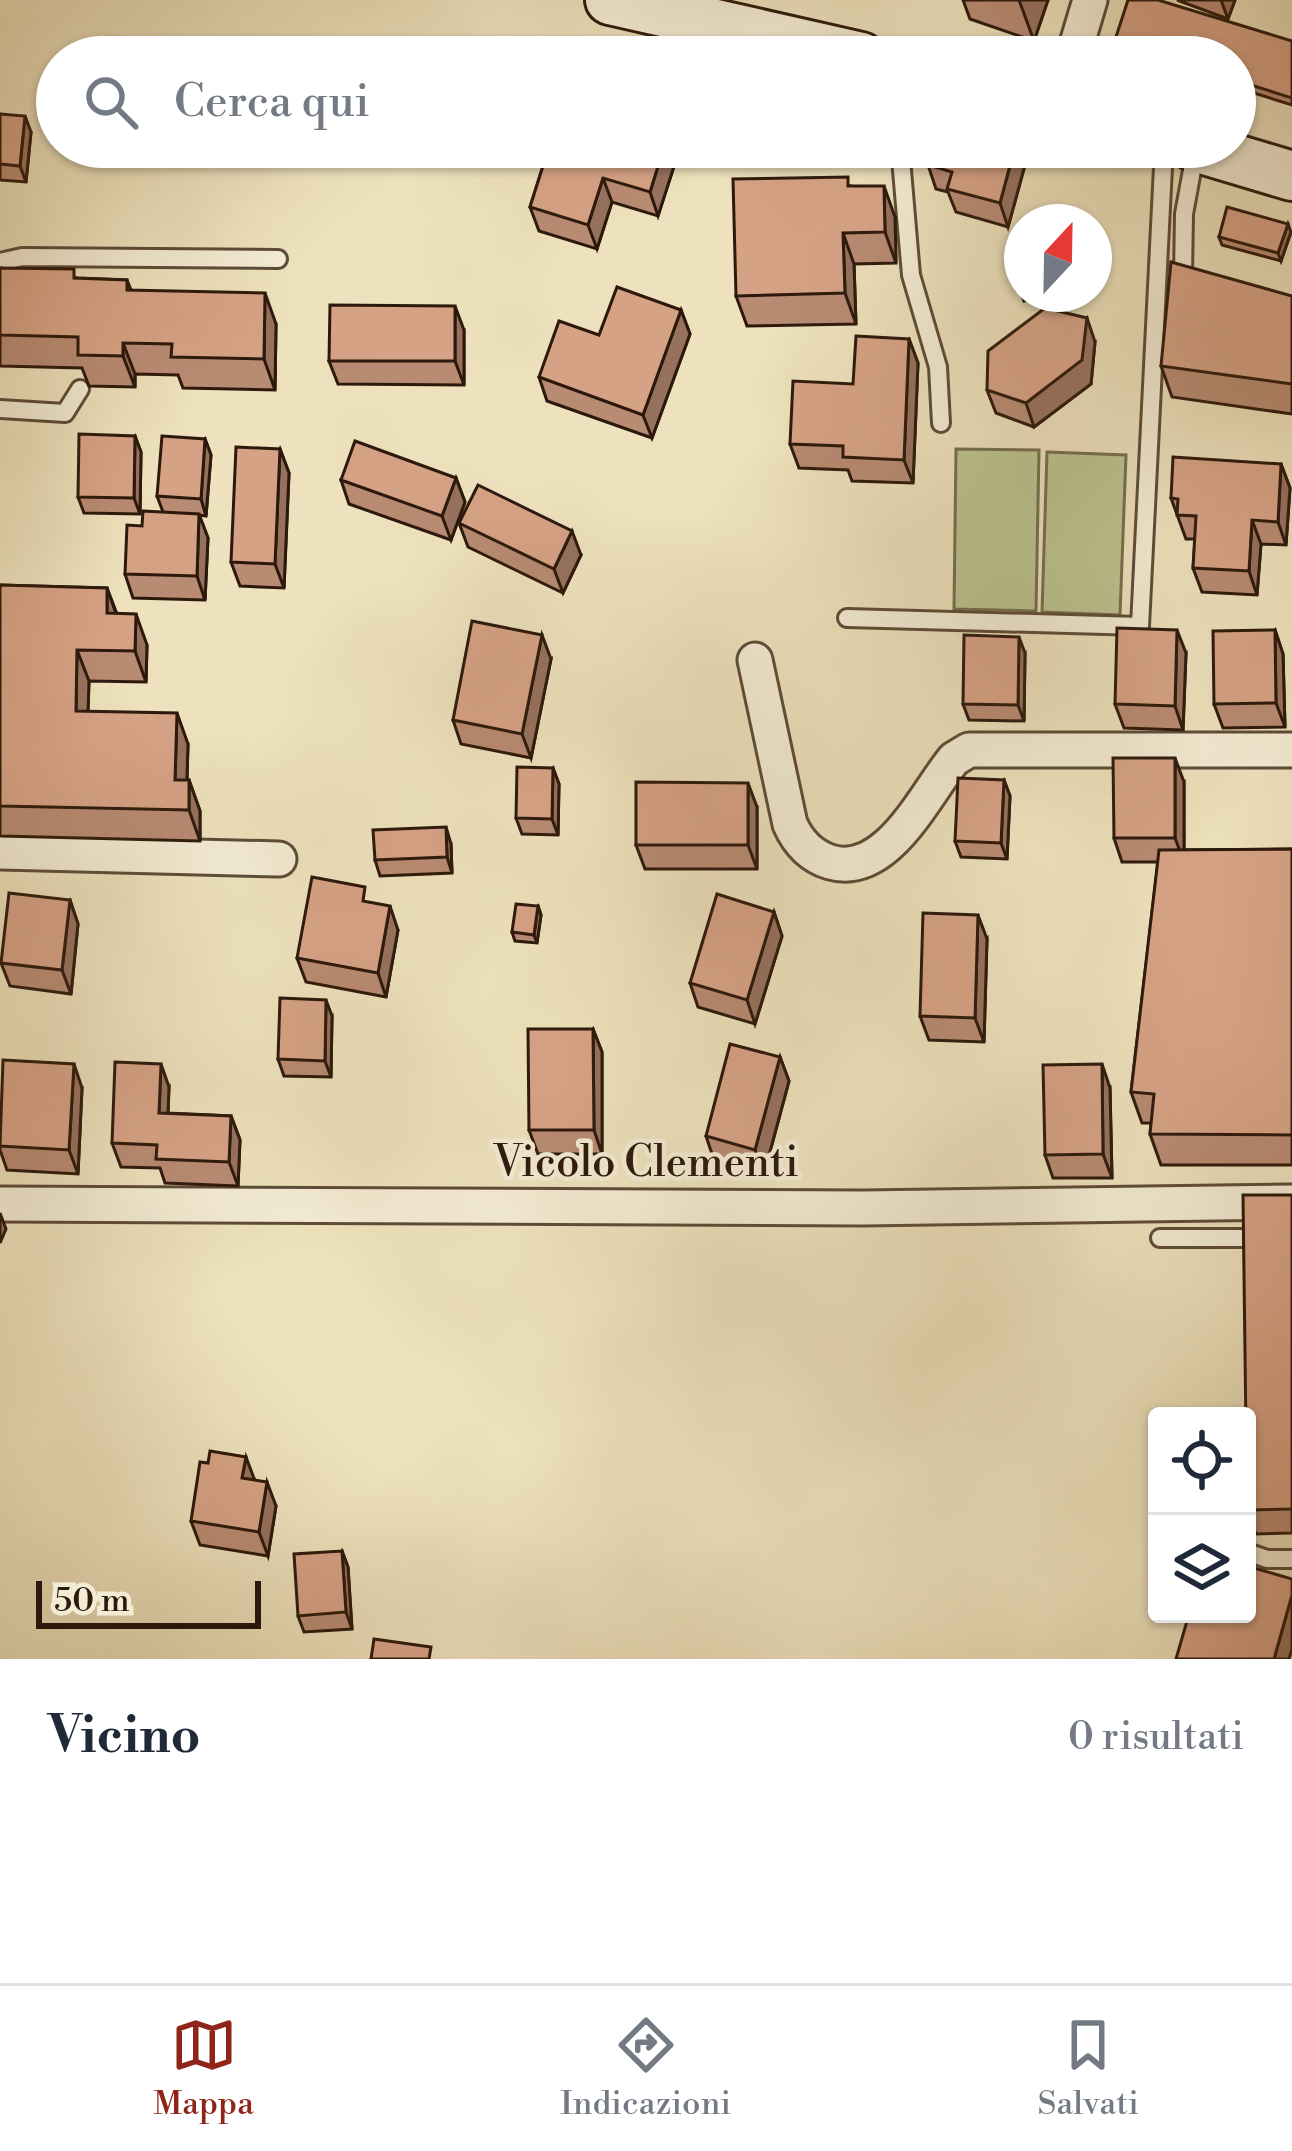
<!DOCTYPE html>
<html lang="it">
<head>
<meta charset="utf-8">
<style>
	:root { --surface:#fff; --page:#f2f2f3; --text:#1f2937; --muted:#747a83; --line:#e0e1e3; --accent:#8f2418 }
	body { margin:0; font-family:"Libre Bodoni",serif; background:var(--page); color:var(--text) }
	.controls { position:absolute; right:36px; bottom:36px; display:grid; overflow:hidden; border-radius:12px; box-shadow:0 3px 9px #0004 }
	.controls button { width:108px; height:108px; display:grid; place-items:center; padding:0; border:0; border-bottom:3px solid var(--line); background:var(--surface); color:var(--text); font:60px sans-serif }
	.compass { position:absolute; left:1004px; top:204px; width:108px; height:108px; border-radius:50%; background:var(--surface); box-shadow:0 3px 9px #0004; rotate:22deg }
	.scale { position:absolute; left:36px; bottom:30px; width:225px; box-sizing:border-box; padding-left:12px; border:6px solid #2d190c; border-top:0; font-size:33px; line-height:42px; white-space:nowrap; color:#2d190c; -webkit-text-stroke:9px #f3ecd4; paint-order:stroke }
	.list { margin:0; padding:0; list-style:none }
	h2 { display:flex; justify-content:space-between; align-items:center; height:156px; margin:0; padding:0 48px; font-size:51px }
	h2 small { font-size:39px; font-weight:400; color:var(--muted) }
	.icon { flex:none; width:66px; height:66px; fill:none; stroke:currentColor; stroke-width:2; stroke-linecap:round; stroke-linejoin:round }
	.map { position:relative; flex:none; width:1292px; height:1659px; overflow:hidden }
	.search { position:absolute; background:var(--surface); box-shadow:0 3px 9px #0004; left:36px; right:36px; top:36px; height:132px; display:flex; align-items:center; gap:30px; box-sizing:border-box; padding:0 42px; border-radius:66px; color:var(--muted); font-size:45px }
	.sheet { height:324px; background:var(--surface) }
	nav { display:flex; justify-content:space-around; align-items:center; box-sizing:border-box; height:168px; border-top:3px solid var(--line); background:var(--surface); font-size:33px; color:var(--muted) }
	nav a { display:grid; justify-items:center; gap:6px }
	nav .on { color:var(--accent) }
	.map>svg:first-child { display:block }
	.pitch { fill:#bbc28f; stroke:#746e4e; stroke-width:3 }
	.lines { fill:none; stroke-linecap:round; stroke-linejoin:round }
	.lane-casing { stroke:#5d4b38; stroke-width:22 }
	.street-casing { stroke:#5d4b38; stroke-width:39 }
	.secondary-casing { stroke:#2d190c; stroke-width:54 }
	.lane { stroke:#f3ecd4; stroke-width:16 }
	.street { stroke:#f3ecd4; stroke-width:33 }
	.secondary { stroke:#f3ecd4; stroke-width:48 }
	.wall { fill:#b88b73; stroke:#2d190c; stroke-width:3 }
	.shaded-wall { fill:#96715e; stroke:#2d190c; stroke-width:3 }
	.building { fill:#d6a286; stroke:#2d190c; stroke-width:3 }
	.labels { text-anchor:middle; dominant-baseline:central; stroke-width:9; stroke-linejoin:round; paint-order:stroke }
	.street-label { font-size:42px; fill:#2d190c; stroke:#f3ecd4 }
</style>
</head>
<body>
<div class="map">
<svg width="1292" height="1659" viewBox="0 0 1292 1659">
	<rect width="100%" height="100%" fill="#ede2bd"/>
	<filter id="stains"><feTurbulence type="fractalNoise" baseFrequency=".00167" numOctaves="4"/><feColorMatrix values="0 0 0 0 .2 0 0 0 0 .09 0 0 0 0 .02 0 0 0 .5 -.17"/></filter>
	<radialGradient id="worn" r=".72"><stop offset=".6" stop-color="#630" stop-opacity="0"/><stop offset="1" stop-color="#630" stop-opacity=".3"/></radialGradient>
	<g class="pitch">
		<polygon points="956,449 1039,450 1036,611 954,609"/>
		<polygon points="1047,452 1126,455 1120,615 1042,612"/>
	</g>
	<g class="lines">
		<g class="lane-casing">
			<g id="lane">
				<polyline points="900,147 911,275 938,367 941,423"/>
				<polyline points="0,262 22,257 278,259"/>
				<polyline points="1191,278 1183,276 1184,214 1195,154"/>
				<polyline points="0,409 65,413 80,389"/>
				<polyline points="847,618 1140,626 1164,147"/>
				<polyline points="1160,1238 1253,1238"/>
				<polyline points="1247,1552 1267,1559 1292,1559"/>
			</g>
		</g>
		<g class="street-casing">
			<g id="street">
				<polyline points="1073,57 1090,0"/>
				<path d="M755 660 790 824C798 842 811 856 830 862 887 879 925 794 954 759L969 750H1292"/>
				<polyline points="0,852 279,859"/>
				<polyline points="0,1204 863,1208 1292,1202"/>
			</g>
		</g>
		<g class="secondary-casing">
			<g id="secondary">
				<polyline points="610,0 861,57"/>
				<polyline points="1195,147 1292,176"/>
			</g>
		</g>
		<use href="#lane" class="lane"/>
		<use href="#street" class="street"/>
		<use href="#secondary" class="secondary"/>
	</g>
	<g class="wall">
		<polygon points="963,0 1048,0 1034,41 970,19"/>
		<polygon points="1177,0 1235,0 1228,19"/>
		<polygon points="1292,41 1292,105 1235,87 1235,57 1137,57 1118,51 1114,43"/>
		<polygon points="0,114 31,132 26,182 0,180"/>
		<polygon points="549,147 671,147 676,160 658,216 612,202 597,249 539,231 530,207"/>
		<polygon points="917,147 1015,147 1028,154 1008,227 956,212 948,192 936,189 928,165 931,152"/>
		<polygon points="851,186 895,217 896,263 854,264 856,324 747,326 736,296"/>
		<polygon points="1291,232 1281,261 1222,245 1219,237"/>
		<polygon points="1022,247 1022,294 1046,294 1024,301 1007,251"/>
		<polygon points="0,268 78,278 127,280 131,290 276,324 275,390 183,388 178,375 135,374 135,387 89,386 82,368 0,366"/>
		<polygon points="1292,296 1292,414 1172,397 1161,366"/>
		<polygon points="681,310 690,334 652,438 547,401 539,377 599,335"/>
		<polygon points="464,330 464,385 338,384 329,361"/>
		<polygon points="909,339 918,363 913,483 852,481 848,470 799,468 790,444 853,384"/>
		<polygon points="1095,342 1091,384 1034,427 996,413 987,390"/>
		<polygon points="135,436 141,452 140,514 84,513 78,497"/>
		<polygon points="205,439 211,455 206,516 199,515 208,538 205,600 133,598 125,574 142,526 163,512 157,496"/>
		<polygon points="280,449 289,473 284,588 240,586 231,562"/>
		<polygon points="1281,464 1290,488 1286,545 1261,544 1257,595 1202,592 1193,568 1195,539 1186,539 1171,498"/>
		<polygon points="456,478 465,502 451,540 349,504 341,480"/>
		<polygon points="459,523 581,555 563,593 468,547"/>
		<polygon points="0,585 107,588 117,614 147,645 146,682 89,681 88,711 188,744 187,780 189,780 200,811 200,841 0,836"/>
		<polygon points="1275,630 1283,654 1285,727 1223,728 1214,704"/>
		<polygon points="1025,653 1024,721 969,720 963,704"/>
		<polygon points="1186,653 1183,730 1124,728 1115,704"/>
		<polygon points="551,659 531,758 461,744 453,720"/>
		<polygon points="553,768 559,784 558,835 522,834 516,818"/>
		<polygon points="1004,780 1010,796 1007,859 961,857 955,841"/>
		<polygon points="1184,782 1184,850 1292,849 1292,1165 1161,1165 1150,1134 1151,1123 1142,1123 1131,1092 1158,862 1122,862 1114,838"/>
		<polygon points="757,807 757,869 645,869 636,845"/>
		<polygon points="451,844 452,873 380,876 375,860"/>
		<polygon points="70,900 78,924 71,994 10,986 1,963"/>
		<polygon points="371,903 398,930 386,997 306,982 297,958"/>
		<polygon points="538,906 541,915 537,943 515,941 512,932"/>
		<polygon points="774,912 782,936 755,1024 698,1007 690,983"/>
		<polygon points="987,939 984,1042 929,1040 920,1016"/>
		<polygon points="332,1016 331,1077 284,1076 278,1059"/>
		<polygon points="593,1029 602,1052 602,1154 538,1154 529,1130"/>
		<polygon points="780,1057 789,1081 764,1174 714,1160 706,1136"/>
		<polygon points="169,1087 168,1113 231,1116 240,1140 238,1186 165,1183 160,1168 121,1167 112,1143"/>
		<polygon points="82,1088 78,1174 7,1170 0,1150 0,1116"/>
		<polygon points="1110,1088 1112,1178 1053,1178 1045,1155"/>
		<polygon points="1292,1195 1292,1533 1256,1534 1247,1510"/>
		<polygon points="255,1480 276,1506 268,1556 200,1545 191,1521"/>
		<polygon points="342,1551 348,1567 352,1629 304,1632 298,1616"/>
	</g>
	<g class="shaded-wall">
		<polygon points="1019,0 1048,0 1034,41"/>
		<polygon points="1221,0 1235,0 1228,19"/>
		<polygon points="25,116 31,132 26,182 20,166"/>
		<polygon points="664,147 671,147 676,160 658,216 650,192"/>
		<polygon points="1015,147 1026,147 1028,154 1008,227 1000,203"/>
		<polygon points="603,178 612,202 597,249 588,225"/>
		<polygon points="884,186 895,217 896,263 885,232"/>
		<polygon points="1288,224 1291,232 1281,261 1278,253"/>
		<polygon points="843,233 854,264 856,324 845,293"/>
		<polygon points="265,293 276,324 275,390 264,359"/>
		<polygon points="455,306 464,330 464,385 455,361"/>
		<polygon points="681,310 690,334 652,438 643,415"/>
		<polygon points="1087,318 1095,342 1091,384 1034,427 1026,403"/>
		<polygon points="909,339 918,363 913,483 904,460"/>
		<polygon points="123,343 135,374 135,387 123,356"/>
		<polygon points="135,436 141,452 140,514 134,498"/>
		<polygon points="205,439 211,455 206,516 201,499"/>
		<polygon points="280,449 289,473 284,588 275,564"/>
		<polygon points="1281,464 1290,488 1286,545 1278,522"/>
		<polygon points="456,478 465,502 451,540 442,516"/>
		<polygon points="199,514 208,538 205,600 197,576"/>
		<polygon points="1252,520 1261,544 1257,595 1249,571"/>
		<polygon points="572,531 581,555 563,593 554,569"/>
		<polygon points="107,588 118,619 107,613"/>
		<polygon points="136,614 147,645 146,682 135,651"/>
		<polygon points="1177,630 1186,653 1183,730 1175,706"/>
		<polygon points="1275,630 1283,654 1285,727 1276,703"/>
		<polygon points="542,635 551,659 531,758 522,734"/>
		<polygon points="1019,637 1025,653 1024,721 1018,705"/>
		<polygon points="77,650 89,681 87,742 76,711"/>
		<polygon points="177,713 188,744 186,811 175,780"/>
		<polygon points="1175,758 1184,782 1184,862 1175,838"/>
		<polygon points="553,768 559,784 558,835 552,819"/>
		<polygon points="189,780 200,811 200,841 189,810"/>
		<polygon points="1004,780 1010,796 1007,859 1001,843"/>
		<polygon points="748,783 757,807 757,869 748,845"/>
		<polygon points="446,827 451,844 452,873 447,857"/>
		<polygon points="70,900 78,924 71,994 62,970"/>
		<polygon points="390,906 398,930 386,997 378,973"/>
		<polygon points="538,906 541,915 537,943 534,935"/>
		<polygon points="774,912 782,936 755,1024 747,1000"/>
		<polygon points="978,915 987,939 984,1042 975,1018"/>
		<polygon points="326,1000 332,1016 331,1077 325,1061"/>
		<polygon points="593,1029 602,1052 602,1154 594,1130"/>
		<polygon points="780,1057 789,1081 764,1174 755,1150"/>
		<polygon points="74,1064 82,1088 78,1174 69,1150"/>
		<polygon points="161,1064 169,1087 167,1137 159,1113"/>
		<polygon points="1102,1064 1110,1088 1112,1178 1103,1154"/>
		<polygon points="231,1116 240,1140 238,1186 229,1162"/>
		<polygon points="0,1213 6,1229 0,1243"/>
		<polygon points="246,1457 255,1481 242,1478"/>
		<polygon points="267,1482 276,1506 268,1556 259,1532"/>
		<polygon points="342,1551 348,1567 352,1629 346,1612"/>
		<polygon points="1292,1595 1292,1649 1289,1659 1274,1659"/>
	</g>
	<g class="building">
		<polygon points="1128,0 1158,0 1292,41 1292,98 1235,80 1235,57 1161,57 1114,43"/>
		<polygon points="0,114 25,116 20,166 0,164"/>
		<polygon points="549,147 664,147 650,192 603,178 588,225 530,207"/>
		<polygon points="933,147 1015,147 1000,203 947,189 952,172 928,165"/>
		<polygon points="848,177 848,186 884,186 885,232 843,233 845,293 736,296 733,179"/>
		<polygon points="1227,207 1288,224 1278,253 1219,237"/>
		<polygon points="1022,247 1022,284 1018,285 1007,251"/>
		<polygon points="1171,262 1292,296 1292,384 1161,366"/>
		<polygon points="0,268 74,269 74,278 127,280 127,290 265,293 264,359 171,357 172,344 123,343 123,356 78,355 78,337 0,335"/>
		<polygon points="617,287 681,310 643,415 539,377 559,321 599,335"/>
		<polygon points="330,305 455,306 455,361 329,361"/>
		<polygon points="1045,308 1087,318 1082,360 1026,403 987,390 988,351"/>
		<polygon points="856,336 909,339 904,460 843,457 843,446 790,444 793,381 853,384"/>
		<polygon points="79,434 135,436 134,498 78,497"/>
		<polygon points="162,436 205,439 201,499 157,496"/>
		<polygon points="355,441 456,478 442,516 341,480"/>
		<polygon points="236,447 280,449 275,564 231,562"/>
		<polygon points="1173,457 1281,464 1278,522 1252,520 1249,571 1193,568 1196,516 1177,515 1178,499 1171,498"/>
		<polygon points="478,485 572,531 554,569 459,523"/>
		<polygon points="143,511 199,514 197,576 125,574 127,525 142,526"/>
		<polygon points="0,585 107,588 107,613 136,614 135,651 77,650 76,711 177,713 175,780 189,780 189,810 0,806"/>
		<polygon points="472,621 542,635 522,734 453,720"/>
		<polygon points="1117,628 1177,630 1175,706 1115,704"/>
		<polygon points="1275,630 1276,703 1214,704 1213,631"/>
		<polygon points="964,635 1019,637 1018,705 963,704"/>
		<polygon points="1113,758 1175,758 1175,838 1114,838"/>
		<polygon points="517,767 553,768 552,819 516,818"/>
		<polygon points="958,778 1004,780 1001,843 955,841"/>
		<polygon points="636,782 748,783 748,845 636,845"/>
		<polygon points="446,827 447,857 375,860 373,830"/>
		<polygon points="1292,849 1292,1135 1150,1134 1154,1094 1131,1092 1159,850"/>
		<polygon points="312,877 365,887 363,901 390,906 378,973 297,958"/>
		<polygon points="9,893 70,900 62,970 1,963"/>
		<polygon points="717,894 774,912 747,1000 690,983"/>
		<polygon points="516,904 538,906 534,935 512,932"/>
		<polygon points="923,913 978,915 975,1018 920,1016"/>
		<polygon points="280,998 326,1000 325,1061 278,1059"/>
		<polygon points="528,1029 593,1029 594,1130 529,1130"/>
		<polygon points="730,1044 780,1057 755,1150 706,1136"/>
		<polygon points="3,1060 74,1064 69,1150 0,1146"/>
		<polygon points="115,1062 161,1064 159,1113 231,1116 229,1162 156,1159 157,1145 112,1143"/>
		<polygon points="1102,1064 1103,1154 1045,1155 1043,1065"/>
		<polygon points="1243,1195 1292,1195 1292,1509 1247,1510"/>
		<polygon points="210,1451 246,1457 242,1478 267,1482 259,1532 191,1521 200,1462 208,1463"/>
		<polygon points="342,1551 346,1612 298,1616 294,1554"/>
		<polygon points="1247,1566 1292,1579 1292,1595 1274,1659 1176,1659 1189,1614 1247,1614"/>
		<polygon points="374,1639 431,1647 429,1659 371,1659"/>
	</g>
	<g class="labels">
		<g class="street-label">
			<text x="646" y="1163">Vicolo Clementi</text>
		</g>
	</g>
	<rect width="100%" height="100%" filter="url(#stains)"/>
	<rect width="100%" height="100%" fill="url(#worn)"/>
</svg>
<div class="controls">
<button><svg class="icon" aria-label="locate" viewBox="0 0 24 24"><circle cx="12" cy="12" r="6"/><path d="M12 2v4M12 18v4M2 12h4M18 12h4"/></svg></button>
<button><svg class="icon" aria-label="layers" viewBox="0 0 24 24"><path d="M12 4l9 5-9 5-9-5zM3 14l9 5 9-5"/></svg></button>
</div>
<svg class="compass" viewBox="-18 -18 36 36"><path d="M0-13l5 13h-10z" fill="#e53935"/><path d="M0 13l5-13h-10z" fill="#747a83"/></svg>
<div class="scale">50 m</div>
<div class="search"><svg class="icon" aria-label="search" viewBox="0 0 24 24"><circle cx="10" cy="10" r="6"/><path d="M15 15l6 6"/></svg>Cerca qui</div>
</div>
<section class="sheet">
<h2>Vicino<small>0 risultati</small></h2>
<ul class="list">
</ul>
</section>
<nav>
<a class="on"><svg class="icon" aria-label="map" viewBox="0 0 24 24"><path d="M3 6l6-2 6 2 6-2v14l-6 2-6-2-6 2zM9 4v14M15 6v14"/></svg>Mappa</a>
<a><svg class="icon" aria-label="directions" viewBox="0 0 24 24"><path d="M12 3l9 9-9 9-9-9zM9 14v-3h6M13 9l2 2-2 2"/></svg>Indicazioni</a>
<a><svg class="icon" aria-label="saved" viewBox="0 0 24 24"><path d="M7 4h10v16l-5-4-5 4z"/></svg>Salvati</a>
</nav>
</body>
</html>
